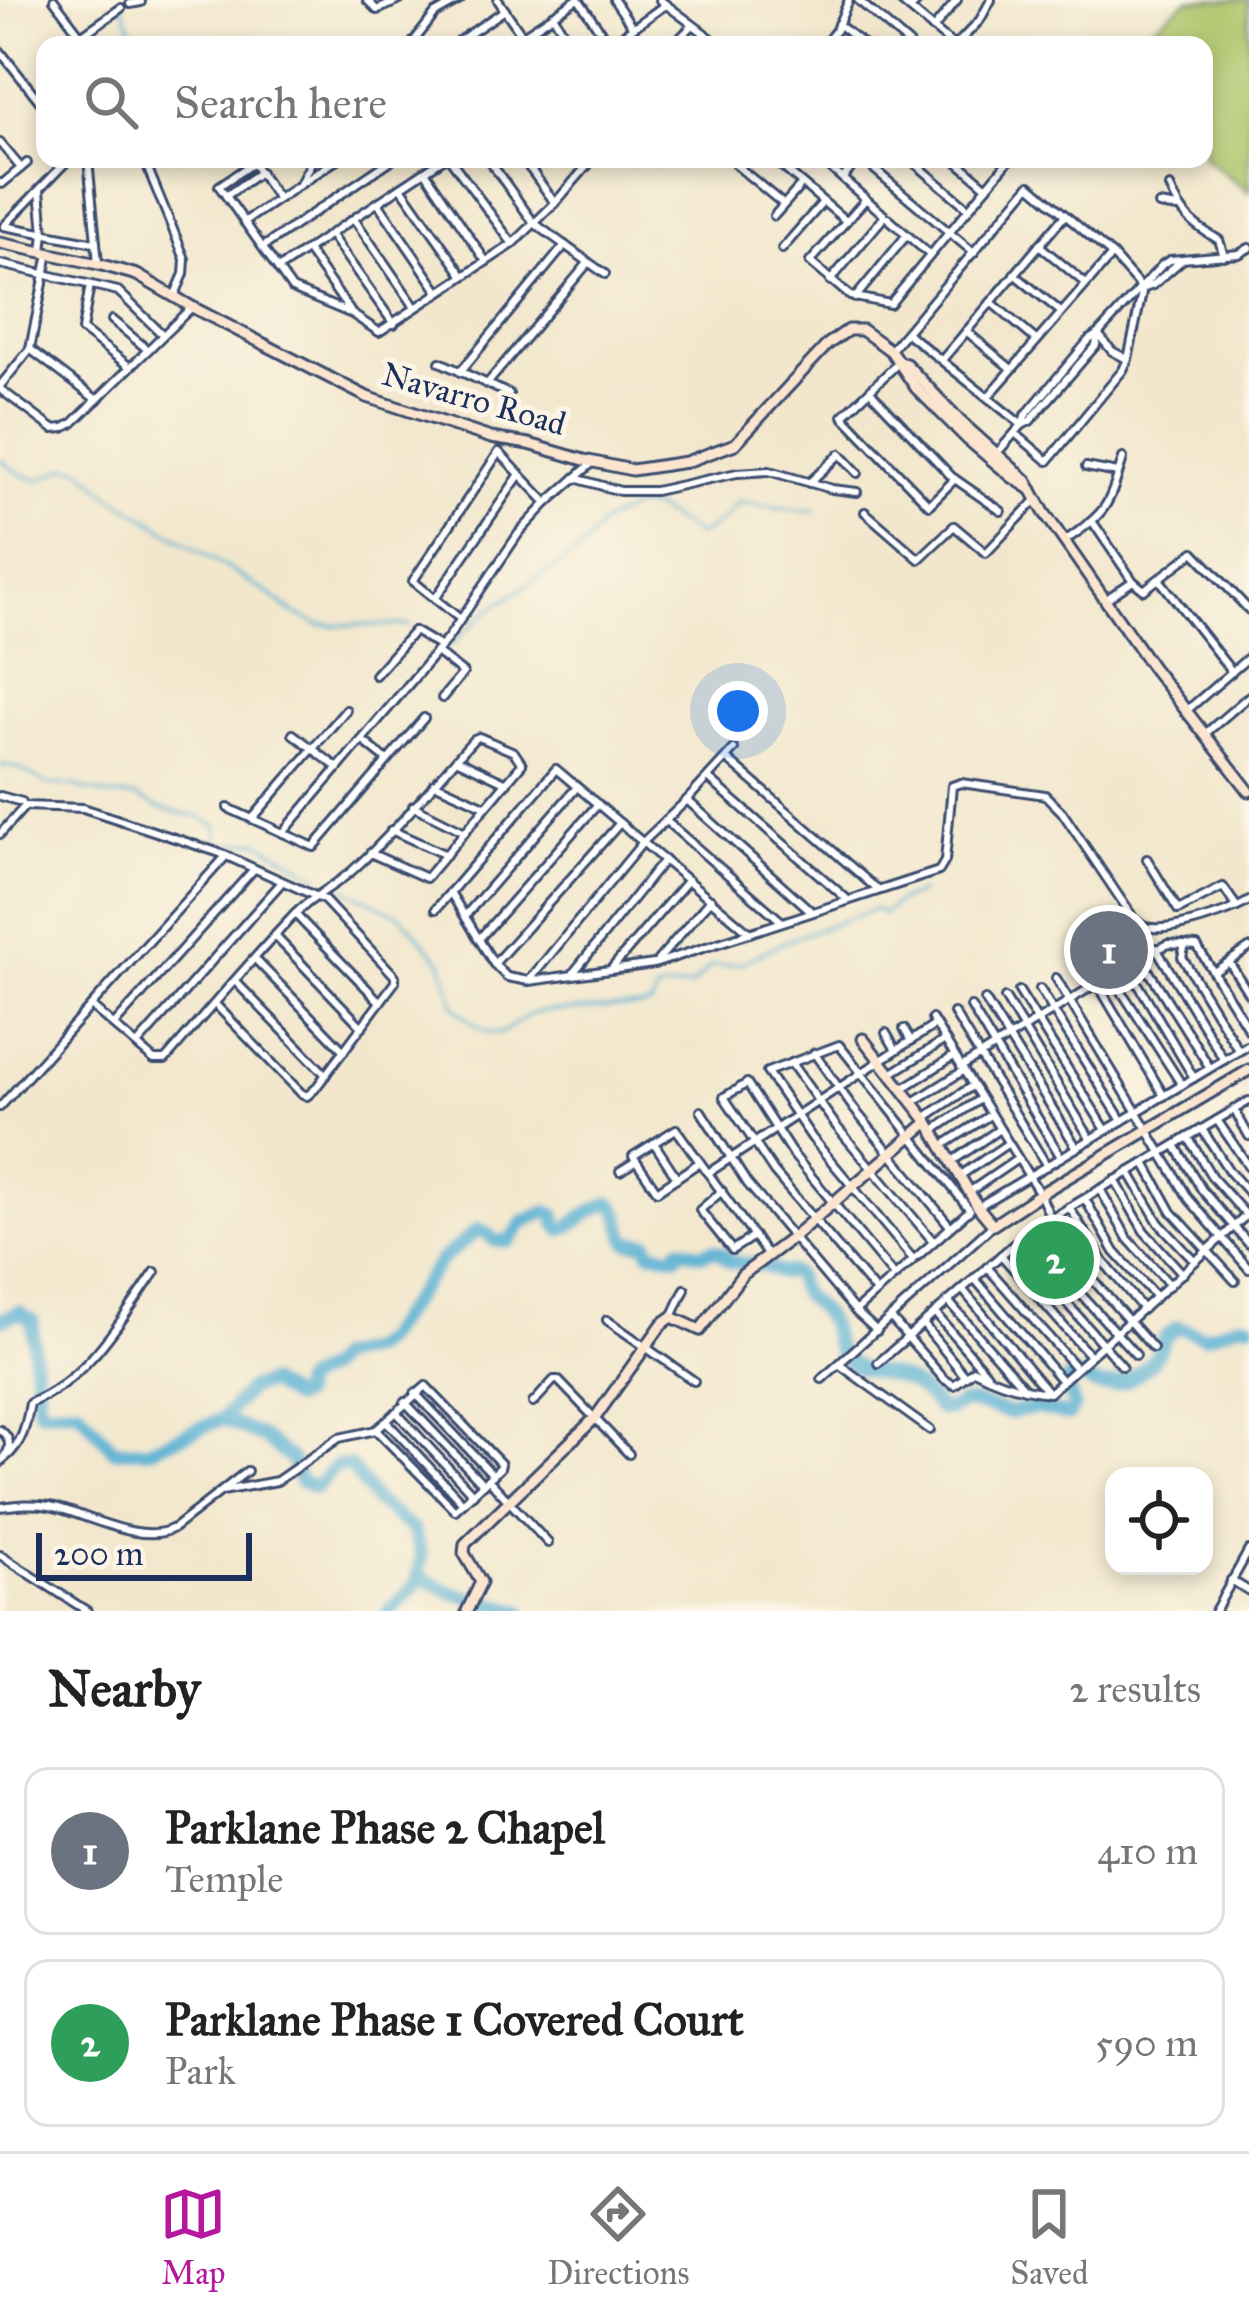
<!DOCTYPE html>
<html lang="en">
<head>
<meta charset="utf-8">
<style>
	:root { --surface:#fff; --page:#f2f2f2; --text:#222; --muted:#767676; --line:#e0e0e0; --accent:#b5179e }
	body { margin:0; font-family:"IM FELL Great Primer",serif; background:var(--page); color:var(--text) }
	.controls { position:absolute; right:36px; bottom:36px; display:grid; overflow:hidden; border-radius:24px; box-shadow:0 6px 18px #0003 }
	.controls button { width:108px; height:108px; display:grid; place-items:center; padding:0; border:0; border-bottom:3px solid var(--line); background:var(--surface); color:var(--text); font:60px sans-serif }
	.scale { position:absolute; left:36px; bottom:30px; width:216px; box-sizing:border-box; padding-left:12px; border:6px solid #1b2f5e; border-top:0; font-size:33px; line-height:42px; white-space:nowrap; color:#1b2f5e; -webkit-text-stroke:9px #fcf5e5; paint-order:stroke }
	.you { position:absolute; left:738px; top:711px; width:42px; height:42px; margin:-30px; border:9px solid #fff; border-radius:50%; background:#1a73e8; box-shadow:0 0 0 18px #1a73e833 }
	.badge { display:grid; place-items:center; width:78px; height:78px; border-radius:50%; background:var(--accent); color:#fff; font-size:39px; font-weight:700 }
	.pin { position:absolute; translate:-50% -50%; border:6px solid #fff; box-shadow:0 3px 12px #0006 }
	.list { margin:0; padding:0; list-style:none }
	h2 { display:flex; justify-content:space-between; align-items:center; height:156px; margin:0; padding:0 48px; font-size:51px }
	h2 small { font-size:39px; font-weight:400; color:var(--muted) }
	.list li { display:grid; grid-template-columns:78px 1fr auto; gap:36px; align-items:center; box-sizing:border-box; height:168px; margin:0 24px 24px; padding:0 24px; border:3px solid var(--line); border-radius:24px }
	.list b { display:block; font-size:45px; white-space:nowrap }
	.list p { margin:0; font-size:39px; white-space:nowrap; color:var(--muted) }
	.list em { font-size:39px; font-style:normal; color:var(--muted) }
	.icon { flex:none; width:66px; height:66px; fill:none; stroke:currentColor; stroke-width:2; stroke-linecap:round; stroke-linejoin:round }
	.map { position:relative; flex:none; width:1249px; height:1611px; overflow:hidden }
	.search { position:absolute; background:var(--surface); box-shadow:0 6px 18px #0003; left:36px; right:36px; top:36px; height:132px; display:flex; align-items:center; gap:30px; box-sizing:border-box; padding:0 42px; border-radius:24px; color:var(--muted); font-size:45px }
	.sheet { height:540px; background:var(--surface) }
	nav { display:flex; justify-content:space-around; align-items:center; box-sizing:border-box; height:168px; border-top:3px solid var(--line); background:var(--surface); font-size:33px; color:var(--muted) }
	nav a { display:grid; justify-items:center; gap:6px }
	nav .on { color:var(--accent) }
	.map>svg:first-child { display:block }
	.green { fill:#adc56a; stroke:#647a64; stroke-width:3 }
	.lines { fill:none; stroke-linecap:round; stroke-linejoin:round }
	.stream { stroke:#56b0d3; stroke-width:3 }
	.river { stroke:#56b0d3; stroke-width:14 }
	.street-casing { stroke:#3b4b6e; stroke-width:12 }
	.secondary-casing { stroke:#3b4b6e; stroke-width:15 }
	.street { stroke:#fff; stroke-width:6 }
	.secondary { stroke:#fbe5cf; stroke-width:9 }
	.labels { text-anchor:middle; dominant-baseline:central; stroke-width:10; stroke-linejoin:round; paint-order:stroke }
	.street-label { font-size:33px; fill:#1b2f5e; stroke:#fcf5e5 }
</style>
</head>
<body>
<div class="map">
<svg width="1249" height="1611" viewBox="0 0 1249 1611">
	<rect width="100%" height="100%" fill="#fcf5e5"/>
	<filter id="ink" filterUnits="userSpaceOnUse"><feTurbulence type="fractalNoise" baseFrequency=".00833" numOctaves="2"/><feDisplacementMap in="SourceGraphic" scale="24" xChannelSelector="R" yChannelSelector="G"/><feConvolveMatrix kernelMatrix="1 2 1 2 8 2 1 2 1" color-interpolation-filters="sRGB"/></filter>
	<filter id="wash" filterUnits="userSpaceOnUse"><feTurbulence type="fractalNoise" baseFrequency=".004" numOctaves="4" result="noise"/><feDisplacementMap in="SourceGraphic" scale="48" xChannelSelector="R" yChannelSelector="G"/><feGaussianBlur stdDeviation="2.7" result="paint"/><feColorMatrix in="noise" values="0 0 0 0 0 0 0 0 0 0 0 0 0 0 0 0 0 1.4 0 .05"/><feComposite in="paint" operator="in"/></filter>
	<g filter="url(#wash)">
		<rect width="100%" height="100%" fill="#f2e7cc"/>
		<polygon class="green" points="1188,0 1249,0 1249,192 1204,157 1204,45 1128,45"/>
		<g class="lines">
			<g class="stream">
				<polyline points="120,0 137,42"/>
				<polyline points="0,460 22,475 39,480 68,467 82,469 111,496 272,596 290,611 318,625 410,625"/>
				<polyline points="451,645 489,610 581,550 602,523 615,517 636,507 653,508 698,535 721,522 738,502 806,511 815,510"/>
				<polyline points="0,765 18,768 46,784 73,786 110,796 136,797 161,809 200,817 218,827 217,843 231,844 258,841 318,876"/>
				<polyline points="339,886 400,915 442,962 455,1007 479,1028 490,1033 501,1033 529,1015 539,1012 645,1007 652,1004 657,991 691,986 711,966 739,964 788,940 875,909 883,914 898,902 921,892"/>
			</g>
			<g class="river">
				<path d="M0 1320 19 1312 33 1321C32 1351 37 1380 39 1410L78 1409 114 1450H148L222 1419 260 1436 291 1459 300 1481 315 1488 336 1466H350L375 1501 413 1530 422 1556 416 1585 389 1611"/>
				<path d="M222 1419 250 1388 268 1383 293 1399 301 1396V1385C312 1372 323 1377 336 1358L370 1350 383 1340 441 1260 478 1230 487 1233 495 1241H509L524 1222 546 1212 555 1215 556 1223 562 1230C581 1221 589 1209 611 1203 624 1213 619 1228 628 1242L648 1243 649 1251 676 1256 679 1248 702 1254 711 1250 721 1253 731 1262 764 1266 781 1273 790 1272 796 1275C799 1301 816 1300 827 1320 834 1330 833 1346 841 1355 856 1372 874 1371 893 1376 912 1381 928 1395 939 1409L949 1410 962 1403H972L1010 1413 1036 1408 1068 1415 1074 1407 1066 1382 1074 1376C1083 1378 1094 1386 1103 1386 1129 1387 1159 1361 1164 1338L1178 1327 1204 1336 1241 1323 1249 1324"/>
				<polyline points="418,1575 450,1592 521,1611"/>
			</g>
		</g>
	</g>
	<g filter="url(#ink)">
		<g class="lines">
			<g class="street-casing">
				<g id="street">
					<polyline points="54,0 88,45"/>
					<polyline points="367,0 377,10 400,0"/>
					<polyline points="498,0 522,35"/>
					<polyline points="579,0 610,45"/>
					<polyline points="614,0 633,28"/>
					<polyline points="660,0 720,45"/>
					<polyline points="858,0 910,45"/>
					<polyline points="899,0 953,45"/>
					<polyline points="130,4 141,2"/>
					<polyline points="910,9 919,0"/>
					<polyline points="553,15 571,45"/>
					<polyline points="838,24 864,45"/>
					<polyline points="933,29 957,0"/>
					<polyline points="81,36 121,8"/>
					<polyline points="411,45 435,14 460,0"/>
					<polyline points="453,45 505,10"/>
					<polyline points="508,45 576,0"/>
					<polyline points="609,45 665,5"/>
					<polyline points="673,45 692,26"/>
					<polyline points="824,45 836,30 849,0"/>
					<polyline points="956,45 980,20 991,0"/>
					<polyline points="0,51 45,108"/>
					<polyline points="0,143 21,168"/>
					<polyline points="88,159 98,263"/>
					<polyline points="144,159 185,259 184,274 174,297"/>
					<polyline points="450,159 512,243"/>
					<polyline points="488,159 534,223 605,274"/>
					<polyline points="523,159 555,203"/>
					<polyline points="737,159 736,165 783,204"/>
					<polyline points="773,159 846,221"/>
					<polyline points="820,159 930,255"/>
					<polyline points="862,159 974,253"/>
					<polyline points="910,159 969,209"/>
					<polyline points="954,159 987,187"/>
					<polyline points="530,169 544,159"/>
					<polyline points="425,171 485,260"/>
					<polyline points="843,178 859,159"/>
					<polyline points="301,182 313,159"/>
					<polyline points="0,183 2,184 27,163"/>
					<polyline points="401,187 463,275"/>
					<path d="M1170 187C1181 215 1193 225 1219 240L1224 256"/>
					<polyline points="40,190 44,233 42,252"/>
					<polyline points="226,196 260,172"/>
					<polyline points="278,199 253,163 219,186 292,289 352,314 379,332 513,244 555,203 593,159"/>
					<polyline points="865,200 810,262 850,296 890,304 1010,159"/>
					<polyline points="378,203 439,292"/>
					<polyline points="1159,205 1178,208"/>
					<polyline points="774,216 802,184"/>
					<polyline points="354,219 415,307"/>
					<polyline points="244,222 338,159"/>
					<polyline points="4,226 69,159"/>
					<polyline points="4,226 95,243"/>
					<polyline points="330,234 394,324"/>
					<polyline points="1039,245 1086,284"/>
					<polyline points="263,247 393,159"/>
					<polyline points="782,249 823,202"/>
					<polyline points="307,250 350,311"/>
					<polyline points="0,264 118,291 163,335"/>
					<polyline points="278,269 443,159"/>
					<polyline points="1014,274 1061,312"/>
					<polyline points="830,281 884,217"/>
					<polyline points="90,285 82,330 130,367"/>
					<polyline points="1145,288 1153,285 1182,260"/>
					<polyline points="855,298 906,236"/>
					<polyline points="991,302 1036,340"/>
					<polyline points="112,320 148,350"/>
					<polyline points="966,331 1009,367"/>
					<polyline points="907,333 1022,425"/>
					<polyline points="1098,334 1112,351 1127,359"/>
					<polyline points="30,349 97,400"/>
					<polyline points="891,350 1030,185 1112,255 1142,289"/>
					<polyline points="942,360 1065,215"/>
					<polyline points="440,362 509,394"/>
					<polyline points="898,363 843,416 929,505 955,479"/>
					<polyline points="460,372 565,245"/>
					<polyline points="487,384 588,263"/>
					<polyline points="0,386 30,349 49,253"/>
					<polyline points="0,389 53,429 64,428 73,423 192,307"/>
					<polyline points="870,391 952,477 1001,511"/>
					<polyline points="988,397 1112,255"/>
					<polyline points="1022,425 1025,416 1089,340 1098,334 1163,264 1170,260 1239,254 1249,248"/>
					<polyline points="1015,433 1048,461 1123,370 1128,359 1142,293"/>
					<polyline points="997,453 1022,425 1030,421 1096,345 1098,334"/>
					<polyline points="1086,467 1118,473"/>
					<polyline points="575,478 620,491 655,491 737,473 769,471 832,489 857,492"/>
					<polyline points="809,483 840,454 858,473"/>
					<polyline points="865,512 919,559 954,526 986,553 1037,499"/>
					<polyline points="1092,521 1133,581 1105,600"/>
					<path d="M1066 540C1108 512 1109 505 1123 458"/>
					<polyline points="1159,579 1232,672"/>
					<polyline points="1133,581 1144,590 1194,552 1249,610"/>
					<polyline points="435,599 520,474"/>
					<polyline points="459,618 413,581 499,452 547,503"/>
					<polyline points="436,652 463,673 442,698"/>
					<polyline points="375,675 414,631 441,647"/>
					<polyline points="1185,712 1249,657"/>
					<polyline points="1206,733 1249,696"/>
					<polyline points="293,734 338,768"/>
					<polyline points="362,740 387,760"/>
					<polyline points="456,759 507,783"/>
					<polyline points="727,759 878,890"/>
					<polyline points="708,778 848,900"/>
					<polyline points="434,783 485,806"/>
					<polyline points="0,796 22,802"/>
					<polyline points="687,800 811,911"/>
					<polyline points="413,806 465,832"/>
					<polyline points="228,808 314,847 424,718"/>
					<polyline points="252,819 346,710"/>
					<polyline points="666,821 781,921"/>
					<polyline points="391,830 446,855"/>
					<polyline points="283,833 448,638 519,533 547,503 591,464"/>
					<polyline points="0,834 25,806 83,808 220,853 324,900 395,976 395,982 315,1089 307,1096 301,1093 215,1004"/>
					<polyline points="1147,859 1178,910 1223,887 1237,907"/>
					<path d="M450 892 494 964 507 977 529 981 654 964 939 871 945 861 952 786 961 783 1045 795 1062 812 1134 919C1142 925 1142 927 1152 928 1173 931 1231 912 1249 901"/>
					<polyline points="436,909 556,769 750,933"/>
					<polyline points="295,914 380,1002"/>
					<polyline points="465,916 577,787"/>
					<polyline points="275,936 362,1027"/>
					<polyline points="479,939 598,804"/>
					<polyline points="1185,945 1182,957 1239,1051"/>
					<polyline points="1156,948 1224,1060"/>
					<polyline points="1140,957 1210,1068"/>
					<polyline points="255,959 344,1051"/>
					<polyline points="658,960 711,899"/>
					<polyline points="1229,962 1249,994"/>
					<polyline points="494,964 620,823"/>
					<polyline points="1127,965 1194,1078"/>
					<polyline points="612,968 688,880"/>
					<polyline points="574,972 664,860"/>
					<polyline points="1214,972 1249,948"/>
					<polyline points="1111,975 1182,1085"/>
					<polyline points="531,978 643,842 687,800 734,749"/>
					<polyline points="1056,978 1189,1199 1249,1269"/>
					<polyline points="235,981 326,1075"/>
					<polyline points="1097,983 1164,1096"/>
					<polyline points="1040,989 1122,1121"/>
					<polyline points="1019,991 1106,1130"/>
					<polyline points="1005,998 1091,1140"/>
					<polyline points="985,1000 1077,1148"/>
					<path d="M91 1006 154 1060H165C208 1011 250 961 295 914 312 896 336 886 354 869 397 830 435 782 474 739L479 737 514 752 522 764 426 878 370 853"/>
					<polyline points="971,1007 1061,1157"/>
					<polyline points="954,1013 1047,1166"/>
					<path d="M932 1019 1040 1194C1064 1254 1111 1300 1153 1348"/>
					<polyline points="114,1025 254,869"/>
					<polyline points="904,1029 911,1041"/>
					<polyline points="886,1033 896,1050"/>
					<polyline points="137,1045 282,882"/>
					<polyline points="814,1053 854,1109 950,1226"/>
					<polyline points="791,1063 837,1127 933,1241"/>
					<polyline points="961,1067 1140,957 1169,944 1197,946 1249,1030"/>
					<polyline points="892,1073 945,1040"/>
					<polyline points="738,1089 747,1083 791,1152 894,1276"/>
					<polyline points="902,1089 954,1056"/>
					<polyline points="734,1091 724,1097 774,1172 876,1292"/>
					<polyline points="912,1103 963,1071"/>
					<polyline points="0,1107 226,856"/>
					<polyline points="1234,1109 1249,1136"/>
					<polyline points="701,1111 747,1183 855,1311 877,1331"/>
					<polyline points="926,1117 972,1086"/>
					<polyline points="1217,1120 1249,1167"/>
					<polyline points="1202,1129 1229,1171 1249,1193"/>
					<polyline points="933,1131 980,1099"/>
					<polyline points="1188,1137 1212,1177 1247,1216"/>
					<polyline points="654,1143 677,1178"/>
					<polyline points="1175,1145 1202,1190 1249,1244"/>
					<polyline points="942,1146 990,1115"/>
					<polyline points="700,1162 657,1191 633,1156 676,1129 768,1256"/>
					<polyline points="951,1162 998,1130"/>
					<polyline points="1145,1163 1172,1212 1235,1281"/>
					<polyline points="620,1171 636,1161"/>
					<polyline points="1129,1172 1159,1223 1194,1260"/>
					<polyline points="708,1173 935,1025"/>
					<polyline points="961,1175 1007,1144"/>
					<polyline points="1115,1180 1144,1231 1183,1274"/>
					<polyline points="1100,1189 1128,1239 1170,1285"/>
					<polyline points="722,1191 700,1210 732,1250 754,1236"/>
					<polyline points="969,1192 1016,1160"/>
					<polyline points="1085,1199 1115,1252 1156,1297"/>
					<polyline points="979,1206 1249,1045"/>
					<polyline points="1069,1207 1103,1261 1143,1309"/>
					<polyline points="1015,1243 1056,1291 1082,1267"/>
					<polyline points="1001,1255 1090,1356"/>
					<polyline points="987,1267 1076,1368"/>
					<polyline points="974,1278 1062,1381"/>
					<polyline points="1068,1280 1136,1355"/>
					<polyline points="963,1290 1047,1391"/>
					<polyline points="1056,1291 1122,1366"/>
					<polyline points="948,1301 1025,1389"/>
					<polyline points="855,1311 970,1210 839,1045 767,1072 812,1138 913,1259"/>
					<polyline points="935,1313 987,1374"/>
					<polyline points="672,1317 685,1289"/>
					<path d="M891 1318 944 1379 954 1385 974 1370C998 1383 1022 1390 1049 1393L1249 1213"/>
					<polyline points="607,1320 694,1381"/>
					<polyline points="923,1324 965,1376"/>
					<polyline points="878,1363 1015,1243 1050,1219 1249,1101"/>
					<polyline points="840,1365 930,1430"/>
					<polyline points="822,1379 993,1225"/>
					<polygon points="426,1386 501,1464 500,1468 455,1510 376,1430"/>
					<polyline points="415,1393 493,1475"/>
					<polyline points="405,1402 483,1484"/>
					<polyline points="533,1403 554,1380 558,1380 629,1454"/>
					<polyline points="396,1412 473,1494"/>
					<polyline points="386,1421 463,1503"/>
					<path d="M0 1430C14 1440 10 1452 0 1463"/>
					<path d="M5 1458C23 1443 26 1426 30 1403 87 1380 121 1320 155 1272"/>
					<polyline points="488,1479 548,1543"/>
					<polyline points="222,1491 277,1481 339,1438 376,1430"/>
					<path d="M0 1507C17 1505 33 1503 50 1506 85 1513 141 1546 174 1528L247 1471"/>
					<polyline points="0,1555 87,1611"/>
					<polyline points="1231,1580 1249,1591"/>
					<polyline points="1215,1611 1249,1550"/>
				</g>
			</g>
			<g class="secondary-casing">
				<g id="secondary">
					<polyline points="0,243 98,264 137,275 192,307 367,397 491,438 529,444 584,460 632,470 686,462 735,444 828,344 848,330 862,330 891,351 916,388 967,439 1012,477 1032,490"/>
					<polyline points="899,362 906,364 960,421 1026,480 1044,512 1152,667 1249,791"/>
					<polyline points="863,1039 928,1122 978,1207 993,1225 1040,1194 1249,1070"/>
					<polyline points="467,1611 481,1582 464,1553 465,1544 595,1418 662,1324 672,1317 700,1330 742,1275 793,1237 928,1122"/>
				</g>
			</g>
			<use href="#street" class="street"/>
			<use href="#secondary" class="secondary"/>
		</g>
	</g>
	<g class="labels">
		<g class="street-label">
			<text transform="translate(474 399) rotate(16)">Navarro Road</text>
		</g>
	</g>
</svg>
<div class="controls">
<button><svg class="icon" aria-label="locate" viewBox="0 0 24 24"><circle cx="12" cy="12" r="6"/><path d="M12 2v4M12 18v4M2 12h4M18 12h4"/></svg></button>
</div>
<div class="scale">200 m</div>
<div class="you"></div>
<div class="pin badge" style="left:1109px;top:950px;background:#6b7280">1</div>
<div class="pin badge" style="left:1055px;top:1260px;background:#2e9e5b">2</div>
<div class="search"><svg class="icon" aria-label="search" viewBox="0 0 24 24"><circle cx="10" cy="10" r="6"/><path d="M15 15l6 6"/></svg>Search here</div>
</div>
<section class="sheet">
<h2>Nearby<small>2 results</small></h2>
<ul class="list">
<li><span class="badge" style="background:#6b7280">1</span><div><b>Parklane Phase 2 Chapel</b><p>Temple</p></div><em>410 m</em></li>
<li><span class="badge" style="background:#2e9e5b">2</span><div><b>Parklane Phase 1 Covered Court</b><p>Park</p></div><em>590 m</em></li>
</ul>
</section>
<nav>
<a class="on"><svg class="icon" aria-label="map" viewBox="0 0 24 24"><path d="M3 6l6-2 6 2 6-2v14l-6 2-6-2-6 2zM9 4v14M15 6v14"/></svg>Map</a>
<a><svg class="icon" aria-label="directions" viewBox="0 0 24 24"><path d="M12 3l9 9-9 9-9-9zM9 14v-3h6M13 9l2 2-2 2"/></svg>Directions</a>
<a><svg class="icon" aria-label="saved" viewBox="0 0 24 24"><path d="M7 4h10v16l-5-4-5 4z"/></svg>Saved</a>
</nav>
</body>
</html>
